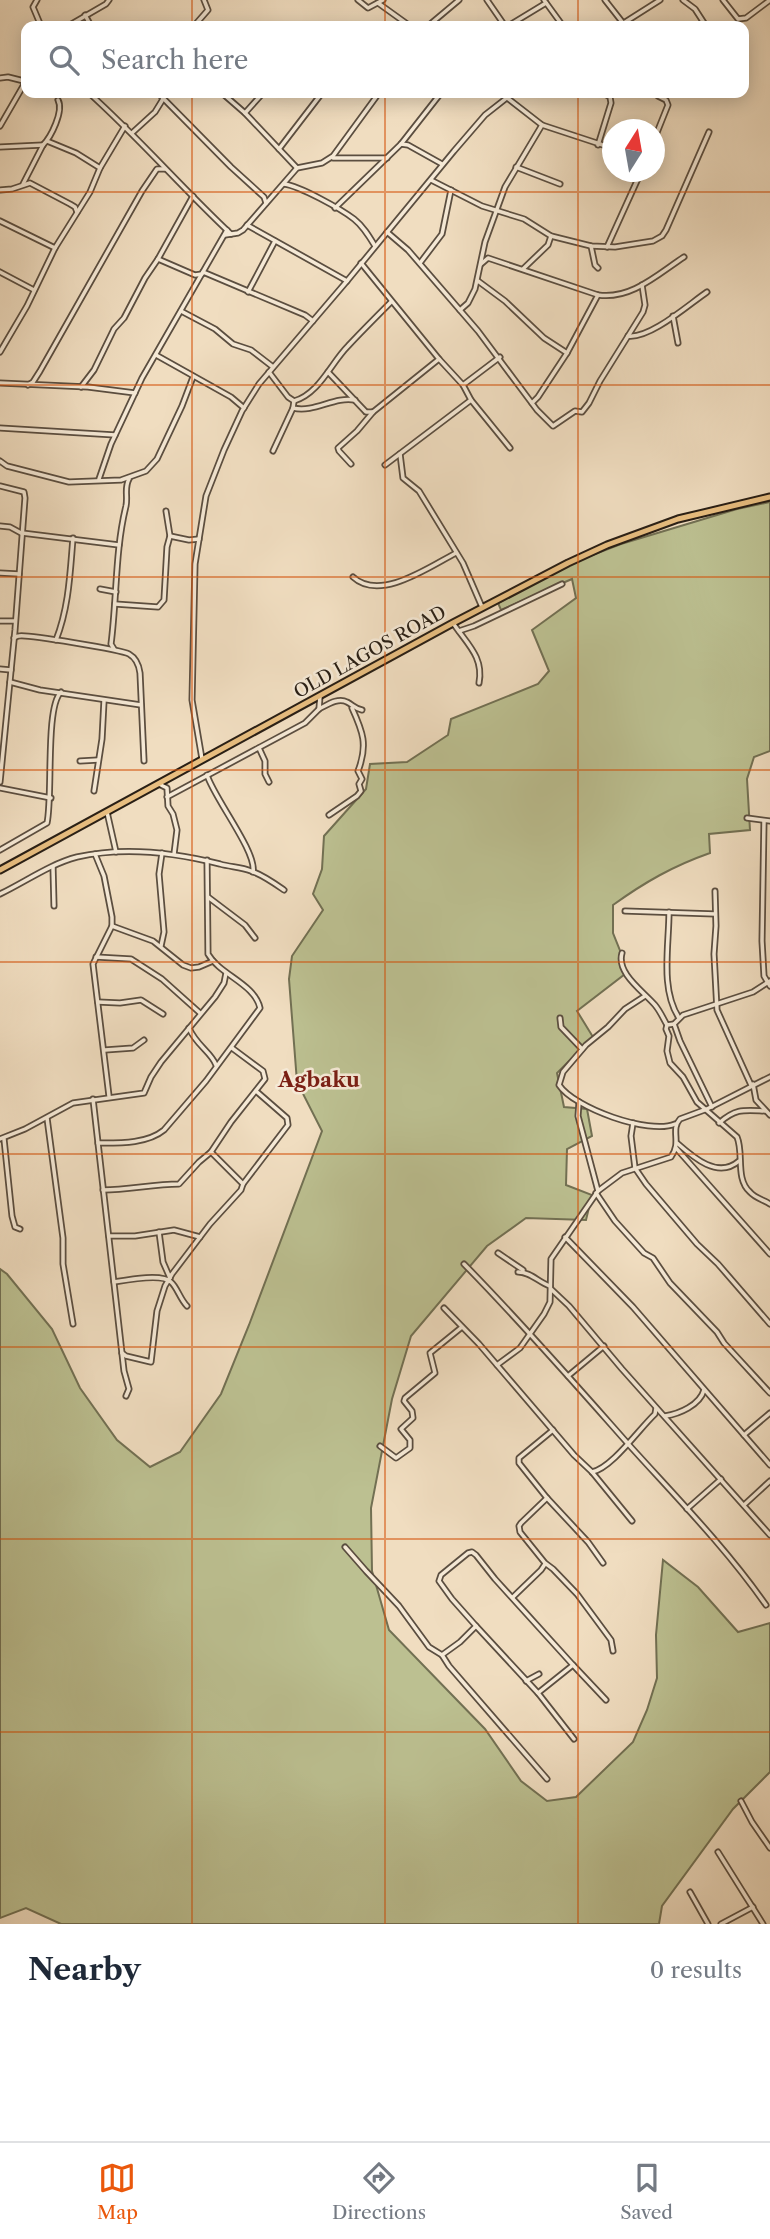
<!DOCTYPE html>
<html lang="en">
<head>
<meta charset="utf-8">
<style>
	:root { --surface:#fff; --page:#f6f6f7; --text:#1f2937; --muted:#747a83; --line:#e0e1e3; --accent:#ea580c }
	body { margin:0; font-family:"Libre Caslon Text",serif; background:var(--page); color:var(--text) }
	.compass { position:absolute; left:602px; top:119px; width:63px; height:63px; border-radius:50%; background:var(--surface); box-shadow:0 4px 18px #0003; rotate:11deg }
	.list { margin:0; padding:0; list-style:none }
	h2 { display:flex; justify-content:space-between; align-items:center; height:91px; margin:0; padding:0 28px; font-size:30px }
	h2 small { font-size:23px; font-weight:400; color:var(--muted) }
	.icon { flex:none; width:38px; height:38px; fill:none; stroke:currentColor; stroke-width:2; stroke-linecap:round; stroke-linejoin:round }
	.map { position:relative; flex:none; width:770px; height:1924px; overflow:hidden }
	.search { position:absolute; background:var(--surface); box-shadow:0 4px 18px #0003; left:21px; right:21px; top:21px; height:77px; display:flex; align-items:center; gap:18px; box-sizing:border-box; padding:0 24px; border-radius:14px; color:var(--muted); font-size:26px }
	.sheet { height:217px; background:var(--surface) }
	nav { display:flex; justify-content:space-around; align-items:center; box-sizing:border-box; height:98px; border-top:2px solid var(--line); background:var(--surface); font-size:19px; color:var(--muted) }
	nav a { display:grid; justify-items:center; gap:4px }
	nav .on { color:var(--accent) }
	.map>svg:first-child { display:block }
	.green { fill:#bcc091; stroke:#727053; stroke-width:2 }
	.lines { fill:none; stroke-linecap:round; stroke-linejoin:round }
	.minor-casing { stroke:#5b4e40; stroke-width:7 }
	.major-casing { stroke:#291f15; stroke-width:9 }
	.minor { stroke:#f5e9d6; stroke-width:3.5 }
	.major { stroke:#e8be80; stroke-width:5 }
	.grid { fill:none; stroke:#d5530d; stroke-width:2; stroke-opacity:0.55 }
	.labels { text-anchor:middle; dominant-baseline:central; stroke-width:5; stroke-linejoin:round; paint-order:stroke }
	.street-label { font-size:18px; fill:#291f15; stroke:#f5e9d6 }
	.quarter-label { font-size:21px; font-weight:bold; fill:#7a1f14; stroke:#f5e9d6 }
</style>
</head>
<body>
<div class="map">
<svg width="770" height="1924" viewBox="0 0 770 1924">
	<rect width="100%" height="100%" fill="#f0ddc0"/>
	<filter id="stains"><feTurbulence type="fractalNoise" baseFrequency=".00286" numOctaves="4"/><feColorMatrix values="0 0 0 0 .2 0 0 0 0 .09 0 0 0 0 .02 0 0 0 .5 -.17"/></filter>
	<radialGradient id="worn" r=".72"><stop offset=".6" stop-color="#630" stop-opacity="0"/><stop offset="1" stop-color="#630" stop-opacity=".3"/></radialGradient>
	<path class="green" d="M770 502V751L754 757 747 779 750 830 709 834 710 853C673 866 645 882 613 905V933L623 958 625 974 577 1011 593 1037 557 1073 564 1107 587 1109 592 1136 567 1149 566 1185 592 1195 586 1220 526 1218 487 1246 411 1336 392 1399 371 1508 372 1571 389 1630 485 1729 521 1781 547 1801 576 1797 633 1742 647 1710 657 1678 656 1635 663 1560 698 1587 738 1632 770 1623V1772L733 1809 662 1906 659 1924H61L26 1908 0 1918V1269L7 1274 52 1329 80 1388 117 1440 150 1467 180 1452 221 1394 249 1325 322 1131 297 1082 289 979 292 956 323 910 313 894 322 869 324 836 366 789 370 764 407 762 448 735 451 719 538 684 549 671 532 630 576 598 572 579 501 610 498 603 569 564 621 544 737 509Z"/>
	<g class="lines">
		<g class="minor-casing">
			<g id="minor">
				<polyline points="37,0 33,7 41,26"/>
				<polyline points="358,0 368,8 383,0"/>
				<polyline points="487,0 505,26"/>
				<polyline points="544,0 563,26"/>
				<polyline points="605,0 623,23"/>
				<polyline points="683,0 695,9 706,26"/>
				<polyline points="723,0 738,19 746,18 770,0"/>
				<polyline points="378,3 410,26"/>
				<polyline points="85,15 91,26"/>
				<polyline points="68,26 106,4 109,0"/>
				<polyline points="194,26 208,10 204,0"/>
				<polyline points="253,26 254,25"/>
				<polyline points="428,26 459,0"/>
				<polyline points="508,26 546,3"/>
				<polyline points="619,26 660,0"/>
				<polyline points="0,78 8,77 24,81"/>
				<path d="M89 93C139 138 182 188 231 234"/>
				<polyline points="158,93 231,167 264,197 266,203"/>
				<polyline points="222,93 245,113 297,168"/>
				<polyline points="506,97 542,125 612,148"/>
				<polyline points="245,113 263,93"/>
				<polyline points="0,126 26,81"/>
				<polyline points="132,133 155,112 163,99"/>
				<polyline points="654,140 668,105 666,100 658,96"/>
				<polyline points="47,141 76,153 100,168"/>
				<polyline points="401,144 408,145 442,164"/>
				<polyline points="598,145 611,103 610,97 603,93"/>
				<polyline points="0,147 43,145"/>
				<polyline points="279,149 322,93"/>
				<polyline points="333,158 387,158"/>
				<polyline points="516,167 560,184"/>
				<polyline points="431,180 482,206 524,219 551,236 591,246 615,247 653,241 662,236 666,230 709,132"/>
				<path d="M23 184 43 145C51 137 64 111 58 100"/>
				<path d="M284 184C300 186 341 209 354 219 363 226 369 236 375 246"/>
				<polyline points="0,190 12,189 30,183 70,204 75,207 77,212"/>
				<polyline points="335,208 401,144 441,93"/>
				<polyline points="0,221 55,248"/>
				<polyline points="247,225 347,281"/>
				<polyline points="387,232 408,250 478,331 537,410 553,426 575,411 582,412 589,403 600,381 643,312 645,305 642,285"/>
				<polyline points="225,235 238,233 243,230 297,168 322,163 333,156 379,93"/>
				<polyline points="591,246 595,265 598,268"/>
				<polyline points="607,247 641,172"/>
				<polyline points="158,259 195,275 202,274"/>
				<polyline points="361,263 439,359 463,385 471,400 510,448"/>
				<polyline points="420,263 442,234 451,190"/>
				<path d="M481 264 488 258 598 295C631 300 658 274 684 257"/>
				<polyline points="523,269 548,245 551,236"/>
				<polyline points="0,272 34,290"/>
				<polyline points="203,272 305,315 313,321"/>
				<polyline points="478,281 505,301 544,338 567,353"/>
				<polyline points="248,292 275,241"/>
				<polyline points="460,310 468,303 475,289 485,242 505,187 542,125"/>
				<polyline points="181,311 215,329 233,344 251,350 273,367"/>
				<polyline points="673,316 678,343"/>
				<path d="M628 336C650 339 688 305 707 292"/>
				<polyline points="0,352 27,306 55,248 90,192 100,168 125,126"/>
				<polyline points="156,355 231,397 244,408"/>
				<path d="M269 372 288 397 294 401 293 408C315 413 334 396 355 400"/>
				<polyline points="328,372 365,411"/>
				<polyline points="0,383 88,387 135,393"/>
				<polyline points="28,385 33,382 40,371 142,191 157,169 165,169"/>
				<polyline points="463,385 500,357"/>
				<polyline points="81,387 94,370 114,329 124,318 145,278 158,259 193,196"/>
				<path d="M294 401C319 394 331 363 348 346 362 331 377 316 391 302"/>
				<polyline points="532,403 538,397 567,353 598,295"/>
				<polyline points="366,412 373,412 439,359"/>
				<polyline points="0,428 115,435"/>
				<polyline points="273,451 293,408"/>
				<polyline points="400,454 403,478 419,491 463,563 482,607"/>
				<polyline points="0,461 7,466 69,482 121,480 146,471 157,459 182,406 193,377"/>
				<polyline points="351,464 339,451 338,448 357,431 373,412"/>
				<polyline points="385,465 471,400"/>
				<polyline points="99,479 111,444 142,378 227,230"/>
				<polyline points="0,486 24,492 25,498 15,630 0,782"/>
				<polyline points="0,526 10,527 21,533"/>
				<polyline points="22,533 119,545"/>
				<polyline points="170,536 189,540 199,539"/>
				<polyline points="0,573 19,574"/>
				<path d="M353 577C380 602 429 567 456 553"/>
				<polyline points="100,589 116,592"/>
				<polyline points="115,604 158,607 164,600 167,547 170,536 166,511"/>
				<polyline points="0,621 15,621"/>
				<path d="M453 623C467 644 484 657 479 683"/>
				<polyline points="459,631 474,626 562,584"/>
				<path d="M14 638C16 637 17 636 19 636 26 634 122 650 129 654 136 658 139 665 140 673L144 761"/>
				<path d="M56 640C69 607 70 573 73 538"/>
				<path d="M114 649 111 644C117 598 115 550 126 506 128 496 124 488 129 479"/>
				<polyline points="0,669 11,670"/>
				<polyline points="10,682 40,690 141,705"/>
				<path d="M319 709C327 705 338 697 347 702 353 705 354 708 362 710"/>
				<polyline points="259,748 265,761 265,774 269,782"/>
				<polyline points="202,759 192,700 195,564 206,496 224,450 242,411 259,384 347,281 454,151 485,115 513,93"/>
				<polyline points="80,761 98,760"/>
				<path d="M207 775C214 798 257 852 253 872"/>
				<polyline points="159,784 167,788 168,806 173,814 177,830 174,854"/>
				<polyline points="0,788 51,798"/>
				<polyline points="94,791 102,739 104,701"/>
				<polyline points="167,797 305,723 319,709 320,696"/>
				<polyline points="107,812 116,852"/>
				<path d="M329 815 357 796 361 791 359 784 362 779 358 771C368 745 363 732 352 708"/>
				<polyline points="747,818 770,821"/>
				<polyline points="764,821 762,941 764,976 770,986"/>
				<path d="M0 850 47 823C53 796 45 707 61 692"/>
				<polyline points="95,854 104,876 112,917 112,926 93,964 109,1096"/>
				<polyline points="53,867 54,906"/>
				<polyline points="715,891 716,926 714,954 717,1010 751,1085"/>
				<path d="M0 894C25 882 50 864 77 857 125 846 173 852 220 864 230 867 241 867 251 871 263 875 274 883 284 890"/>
				<polyline points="208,897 245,925 255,938"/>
				<polyline points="625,911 715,914"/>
				<path d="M669 912C669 946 660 989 679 1018"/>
				<polyline points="112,926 153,941 183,965 191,968 199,967 213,961"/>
				<polyline points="161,946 164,932 159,874 162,853"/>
				<path d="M622 953C616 973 643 991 655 1005 660 1011 663 1018 667 1025"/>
				<polyline points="96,957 131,959 162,979 200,1013"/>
				<path d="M770 981 753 992 683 1015 674 1024 667 1025 666 1029 669 1036 667 1051 670 1063 683 1077 697 1102 737 1137C744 1153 735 1179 750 1192 755 1198 764 1200 770 1204"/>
				<path d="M645 996 625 1009 608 1027 586 1045 563 1072 559 1085C574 1108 649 1135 675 1124"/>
				<polyline points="98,1002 120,1003 141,1000 163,1014"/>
				<polyline points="560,1018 561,1027 582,1049"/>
				<polyline points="674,1024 680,1041 712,1107"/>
				<path d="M189 1028C196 1045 211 1052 216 1065"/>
				<polyline points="105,1050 133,1048 144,1040"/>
				<polyline points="753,1084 756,1100 770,1115"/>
				<polyline points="93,1099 124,1371 129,1389 126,1396"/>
				<polyline points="579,1102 578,1116 598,1191"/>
				<polyline points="47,1118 63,1238 63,1264 73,1324"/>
				<polyline points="633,1123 631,1136 635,1168 646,1184 697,1244 718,1264 770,1324"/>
				<path d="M719 1123C736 1108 744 1110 765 1111"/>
				<polyline points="0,1139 25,1129 73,1103 144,1093 151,1077 161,1062 215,997 224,983 226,973"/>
				<polyline points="4,1139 12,1216 15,1227 20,1229"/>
				<path d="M98 1143C119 1143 147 1144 164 1130L206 1081 260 1008C255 984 220 975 208 954L207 860"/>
				<path d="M677 1143C694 1158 718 1179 739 1161"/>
				<polyline points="676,1148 770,1254"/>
				<polyline points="211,1152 243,1184"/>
				<path d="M103 1190C129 1190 153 1184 179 1184L199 1162 211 1152 231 1122 265 1079 263 1071 232 1048"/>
				<polyline points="596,1193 615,1221 644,1253 653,1258 670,1283 717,1332 724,1343 770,1393"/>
				<polyline points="159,1232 163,1262 170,1278"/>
				<polyline points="109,1236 135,1236 174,1230 200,1237"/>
				<polyline points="565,1237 633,1307 770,1465"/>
				<polyline points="498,1253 523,1270"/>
				<path d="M464 1264C522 1323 576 1385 630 1446 677 1498 726 1548 766 1605"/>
				<path d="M518 1272C531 1272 538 1282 550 1286"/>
				<path d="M114 1282C126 1280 162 1273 171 1282 177 1287 180 1299 187 1306"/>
				<polyline points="551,1289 569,1306 622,1369 770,1535"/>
				<polyline points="444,1308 479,1344 574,1455 592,1472 632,1521"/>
				<polyline points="122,1353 126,1356 151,1362 157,1311 165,1286 172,1274 210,1224 241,1190 243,1184 288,1125 287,1118 256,1091"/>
				<path d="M497 1365 520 1348 544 1314 550 1302 551 1259 598 1191 622 1173 671 1157C682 1142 670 1130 680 1119L707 1109 770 1077"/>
				<polyline points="568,1376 604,1346"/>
				<path d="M665 1416C679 1414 700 1405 704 1390"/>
				<polyline points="553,1430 519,1458 519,1463 547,1498 588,1542 603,1563"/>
				<polyline points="744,1435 770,1413"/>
				<polyline points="380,1446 396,1458 410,1448 410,1440 401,1429 413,1418 412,1411 404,1401 405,1398 435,1373 430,1353 462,1327"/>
				<path d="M592 1472C612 1468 639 1429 655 1414L656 1408"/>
				<polyline points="547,1498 521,1523 519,1526 520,1532 545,1563 553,1569 577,1594 611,1640 613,1651"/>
				<polyline points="744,1505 770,1481"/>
				<polyline points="687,1509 721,1479"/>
				<polyline points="345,1547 366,1571 399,1606 429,1647 442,1655"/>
				<polyline points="513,1597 541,1570 545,1564"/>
				<polyline points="476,1626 538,1693 574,1739"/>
				<polyline points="573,1665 606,1700"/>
				<polyline points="526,1681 539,1674"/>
				<polyline points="538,1693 573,1665 495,1579 476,1555 472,1552 468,1553 441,1575 439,1581 452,1599 476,1626 460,1642 442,1655 449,1666 547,1779"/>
				<polyline points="741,1801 752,1822 770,1848"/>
				<polyline points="718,1852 763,1924"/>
				<polyline points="690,1892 708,1924"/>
				<polyline points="721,1924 753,1907"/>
			</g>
		</g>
		<g class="major-casing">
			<polyline id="major" points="0,870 453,623 568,563 607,545 678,519 770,497"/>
		</g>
		<use href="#minor" class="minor"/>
		<use href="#major" class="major"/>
	</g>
	<path class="grid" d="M192 0V26M385 0V26M578 0V26M192 93V1924M385 93V1924M578 93V1924M0 192H770M0 385H770M0 577H770M0 770H770M0 962H770M0 1154H770M0 1347H770M0 1539H770M0 1732H770"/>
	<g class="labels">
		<g class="street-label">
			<text transform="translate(370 652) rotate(-29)">OLD LAGOS ROAD</text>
		</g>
		<g class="quarter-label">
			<text x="319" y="1079">Agbaku</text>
		</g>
	</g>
	<rect width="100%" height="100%" filter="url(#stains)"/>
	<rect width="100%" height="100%" fill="url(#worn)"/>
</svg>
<svg class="compass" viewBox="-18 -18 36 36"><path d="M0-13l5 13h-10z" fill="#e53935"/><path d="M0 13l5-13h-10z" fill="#747a83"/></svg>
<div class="search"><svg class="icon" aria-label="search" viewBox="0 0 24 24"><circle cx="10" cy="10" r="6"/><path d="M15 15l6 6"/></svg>Search here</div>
</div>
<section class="sheet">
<h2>Nearby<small>0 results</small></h2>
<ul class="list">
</ul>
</section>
<nav>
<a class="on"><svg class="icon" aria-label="map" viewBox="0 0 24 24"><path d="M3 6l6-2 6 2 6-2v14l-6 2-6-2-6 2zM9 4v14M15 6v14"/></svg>Map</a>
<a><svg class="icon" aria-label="directions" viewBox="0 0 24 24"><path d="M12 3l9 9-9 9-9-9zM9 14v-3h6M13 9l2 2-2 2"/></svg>Directions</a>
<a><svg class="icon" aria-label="saved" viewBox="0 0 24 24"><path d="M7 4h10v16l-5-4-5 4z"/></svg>Saved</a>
</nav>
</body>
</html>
